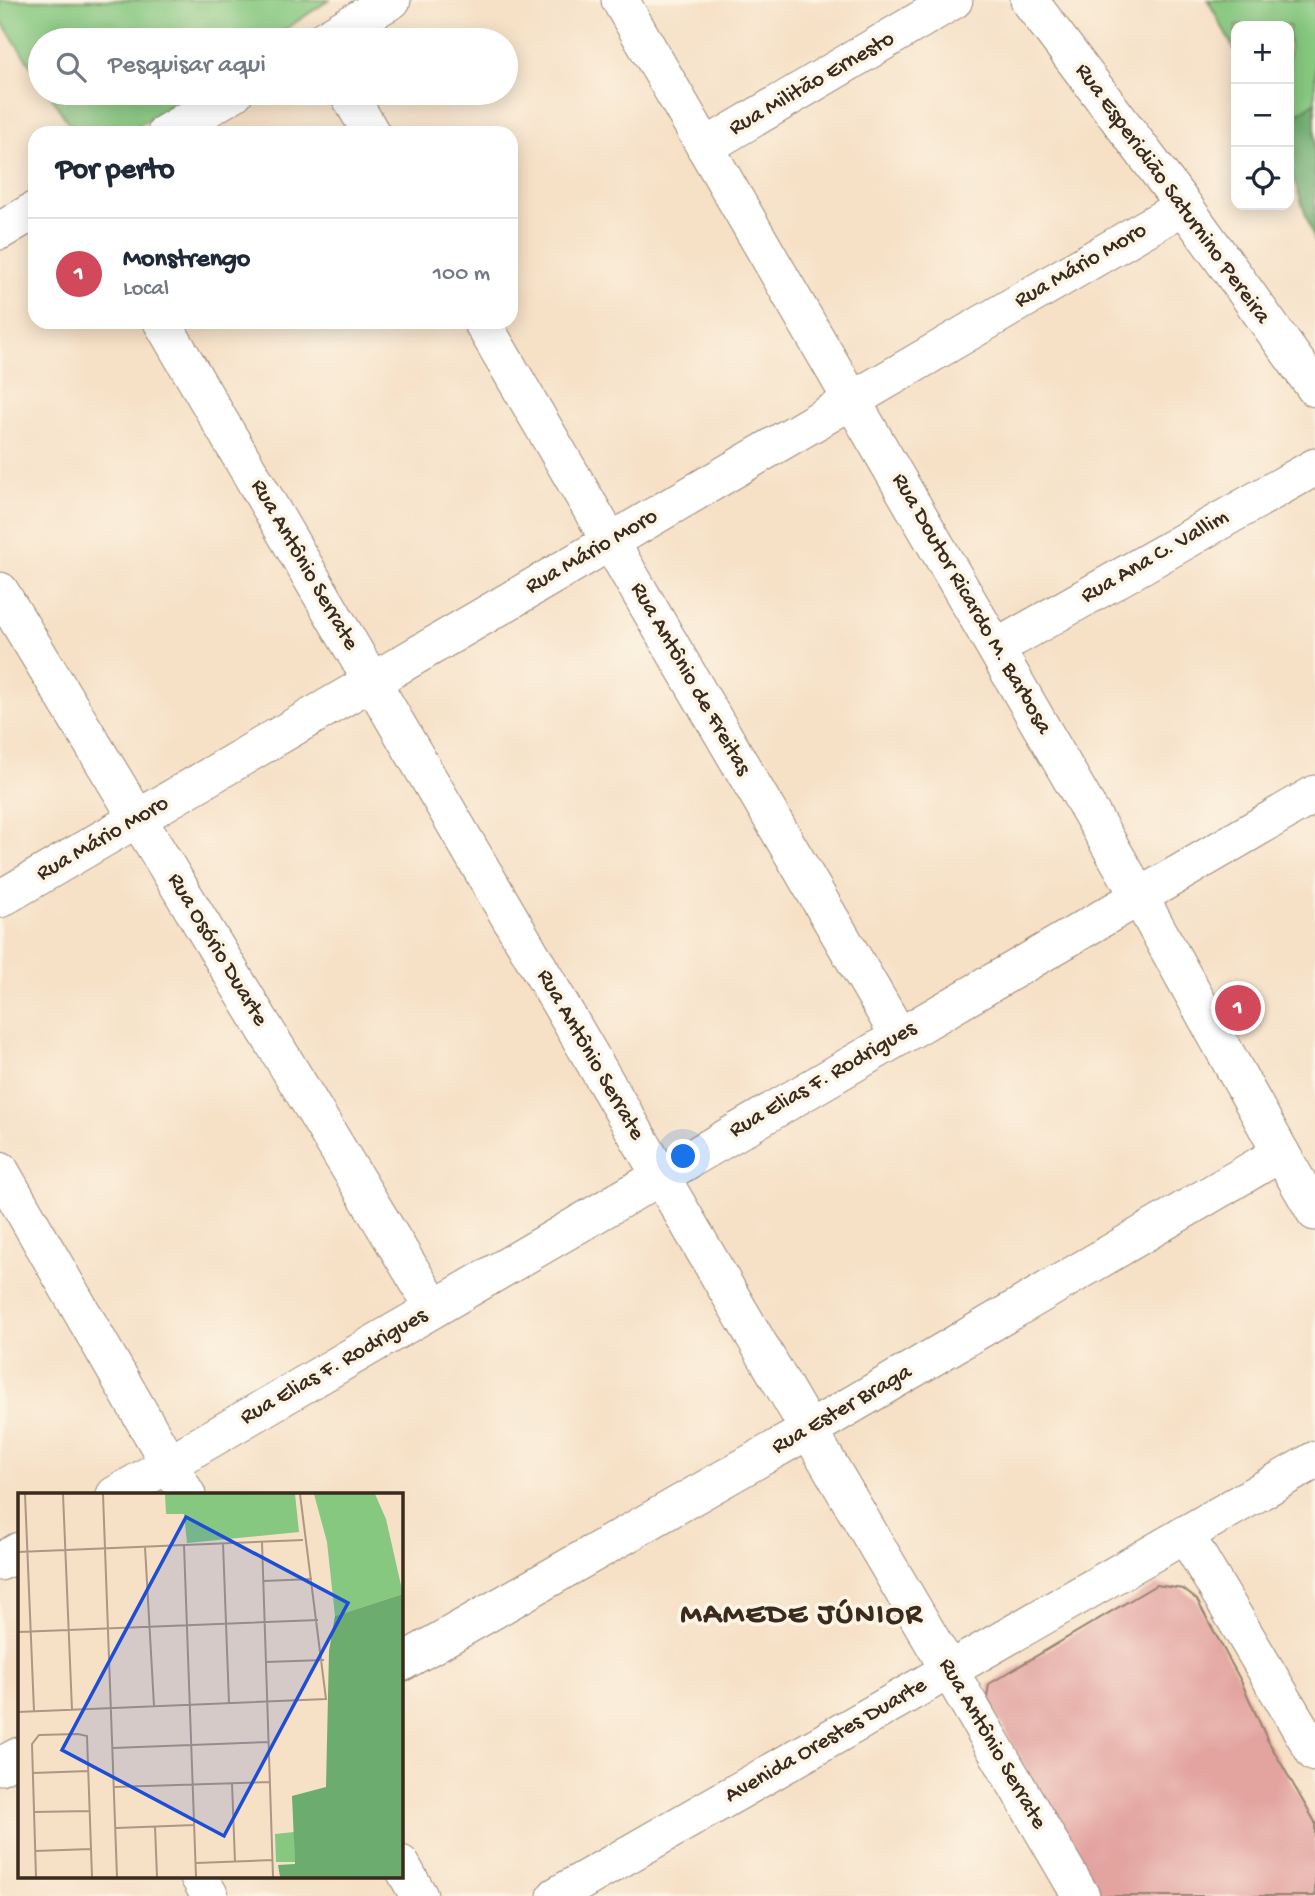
<!DOCTYPE html>
<html lang="pt">
<head>
<meta charset="utf-8">
<style>
	:root { --surface:#fff; --page:#f2f2f3; --text:#1f2937; --muted:#747a83; --line:#e0e1e3; --accent:#d1495b }
	body { margin:0; font-family:"Gochi Hand",sans-serif; background:var(--page); color:var(--text) }
	.controls { position:absolute; right:21px; top:21px; display:grid; overflow:hidden; border-radius:14px; box-shadow:0 4px 18px #0003 }
	.controls button { width:63px; height:63px; display:grid; place-items:center; padding:0; border:0; border-bottom:2px solid var(--line); background:var(--surface); color:var(--text); font:35px sans-serif }
	.you { position:absolute; left:684px; top:1157px; width:24px; height:24px; margin:-18px; border:5px solid #fff; border-radius:50%; background:#1a73e8; box-shadow:0 0 0 10px #1a73e833 }
	.badge { display:grid; place-items:center; width:46px; height:46px; border-radius:50%; background:var(--accent); color:#fff; font-size:23px; font-weight:700 }
	.pin { position:absolute; translate:-50% -50%; border:4px solid #fff; box-shadow:0 2px 7px #0006 }
	.list { margin:0; padding:0; list-style:none }
	h2 { display:flex; justify-content:space-between; align-items:center; height:91px; margin:0; padding:0 28px; font-size:30px }
	h2 small { font-size:23px; font-weight:400; color:var(--muted) }
	.list li { display:grid; grid-template-columns:46px 1fr auto; gap:21px; align-items:center; box-sizing:border-box; height:112px; padding:0 28px; border-top:2px solid var(--line) }
	.list b { display:block; font-size:26px; white-space:nowrap }
	.list p { margin:0; font-size:23px; white-space:nowrap; color:var(--muted) }
	.list em { font-size:23px; font-style:normal; color:var(--muted) }
	.icon { flex:none; width:38px; height:38px; fill:none; stroke:currentColor; stroke-width:2; stroke-linecap:round; stroke-linejoin:round }
	.map { position:relative; flex:none; width:1315px; height:1896px; overflow:hidden }
	.search { position:absolute; background:var(--surface); box-shadow:0 4px 18px #0003; left:28px; top:28px; width:490px; height:77px; display:flex; align-items:center; gap:18px; box-sizing:border-box; padding:0 24px; border-radius:38px; color:var(--muted); font-size:26px }
	.panel { position:absolute; background:var(--surface); box-shadow:0 4px 18px #0003; left:28px; top:126px; width:490px; height:203px; border-radius:21px }
	.map>svg:first-child { display:block }
	.green { fill:#86c880; stroke:#60794f; stroke-width:2 }
	.forest { fill:#6cac6e; stroke:#546b46; stroke-width:2 }
	.building { fill:#e3a4a0 }
	.lines { fill:none; stroke-linecap:round; stroke-linejoin:round }
	.street-casing { stroke:#988572; stroke-width:39 }
	.street { stroke:#fff; stroke-width:37 }
	.labels { text-anchor:middle; dominant-baseline:central; stroke-width:7; stroke-linejoin:round; paint-order:stroke }
	.street-label { font-size:23px; fill:#3b2a1e; stroke:#fcf5e5 }
	.district-label { font-size:30px; font-weight:bold; letter-spacing:2px; fill:#3b2a1e; stroke:#fcf5e5 }
	.inset-road { fill:none; stroke:#ab9783; stroke-width:2 }
	.view { fill:#1d4ed8; fill-opacity:0.15; stroke:#1d4ed8; stroke-width:3.5 }
	.inset-edge { fill:none; stroke:#3b2a1e; stroke-width:3.5 }
</style>
</head>
<body>
<div class="map">
<svg width="1315" height="1896" viewBox="0 0 1315 1896">
	<rect width="100%" height="100%" fill="#fcf5e5"/>
	<filter id="ink" filterUnits="userSpaceOnUse"><feTurbulence type="fractalNoise" baseFrequency=".0143" numOctaves="2"/><feDisplacementMap in="SourceGraphic" scale="14" xChannelSelector="R" yChannelSelector="G"/><feConvolveMatrix kernelMatrix="1 2 1 2 8 2 1 2 1" color-interpolation-filters="sRGB"/></filter>
	<filter id="wash" filterUnits="userSpaceOnUse"><feTurbulence type="fractalNoise" baseFrequency=".00686" numOctaves="4" result="noise"/><feDisplacementMap in="SourceGraphic" scale="28" xChannelSelector="R" yChannelSelector="G"/><feGaussianBlur stdDeviation="1.57" result="paint"/><feColorMatrix in="noise" values="0 0 0 0 0 0 0 0 0 0 0 0 0 0 0 0 0 1.4 0 .05"/><feComposite in="paint" operator="in"/></filter>
	<g filter="url(#wash)">
		<rect width="100%" height="100%" fill="#f6e0c6"/>
		<g class="green">
			<polygon points="0,0 329,0 269,40 40,40 40,80 0,19"/>
			<polygon points="1208,0 1315,0 1315,102 1289,120 1289,26 1236,26 1236,53"/>
			<polygon points="49,93 189,93 128,133 75,133"/>
		</g>
		<polygon class="forest" points="1315,102 1315,242 1289,165 1289,120"/>
		<g id="blocks">
			<polygon class="building" points="1156,1585 1183,1589 1197,1600 1241,1681 1267,1739 1315,1822 1315,1896 1095,1896 987,1698 989,1684"/>
		</g>
	</g>
	<g filter="url(#ink)">
		<use href="#blocks" fill-opacity="0" stroke="#988572" stroke-width="2"/>
		<g class="lines">
			<g class="street-casing">
				<g id="street">
					<polyline points="620,0 1139,896 1281,1153 1315,1212"/>
					<polyline points="1029,0 1184,206 1315,388"/>
					<polyline points="323,40 392,0"/>
					<polyline points="348,93 371,133"/>
					<polyline points="166,133 234,93"/>
					<polyline points="705,147 954,0"/>
					<polyline points="0,231 35,210"/>
					<polyline points="162,322 1081,1896"/>
					<polyline points="482,322 899,1036"/>
					<polyline points="0,591 434,1308"/>
					<polyline points="996,648 1315,467"/>
					<polyline points="0,899 1184,206"/>
					<polyline points="0,1170 187,1495"/>
					<polyline points="115,1495 1315,794"/>
					<polyline points="1185,1534 1315,1753"/>
					<polyline points="0,1562 19,1551"/>
					<polyline points="401,1663 809,1430 1281,1153"/>
					<polyline points="0,1766 19,1756"/>
					<polyline points="401,1864 419,1896"/>
					<polyline points="199,1877 210,1896"/>
					<polyline points="556,1896 1315,1460"/>
				</g>
			</g>
			<use href="#street" class="street"/>
		</g>
	</g>
	<g class="labels">
		<g class="street-label">
			<text transform="translate(812 84) rotate(-30)">Rua Militão Ernesto</text>
			<text transform="translate(1172 194) rotate(54)">Rua Esperidião Saturnino Pereira</text>
			<text transform="translate(1081 266) rotate(-30)">Rua Mário Moro</text>
			<text transform="translate(592 552) rotate(-30)">Rua Mário Moro</text>
			<text transform="translate(1155 557) rotate(-30)">Rua Ana C. Vallim</text>
			<text transform="translate(304 565) rotate(60)">Rua Antônio Serrate</text>
			<text transform="translate(971 604) rotate(60)">Rua Doutor Ricardo M. Barbosa</text>
			<text transform="translate(690 679) rotate(60)">Rua Antônio de Freitas</text>
			<text transform="translate(103 839) rotate(-30)">Rua Mário Moro</text>
			<text transform="translate(217 950) rotate(59)">Rua Osório Duarte</text>
			<text transform="translate(590 1055) rotate(60)">Rua Antônio Serrate</text>
			<text transform="translate(823 1080) rotate(-30)">Rua Elias F. Rodrigues</text>
			<text transform="translate(334 1367) rotate(-30)">Rua Elias F. Rodrigues</text>
			<text transform="translate(842 1410) rotate(-30)">Rua Ester Braga</text>
			<text transform="translate(826 1741) rotate(-30)">Avenida Orestes Duarte</text>
			<text transform="translate(992 1744) rotate(60)">Rua Antônio Serrate</text>
		</g>
		<g class="district-label">
			<text x="802" y="1616">MAMEDE JÚNIOR</text>
		</g>
	</g>
	<g transform="translate(18 1493)">
		<rect width="385" height="385" fill="#f6e0c6"/>
		<path d="M147 1H277L281 39 169 50 166 21H148ZM296 1H357L368 26 385 101 317 123 309 49ZM276 339 277 369H258L257 341Z" fill="#86c880"/>
		<path d="M385 101V384H262L260 372 277 371 274 303 308 294 311 158 317 123Z" fill="#6cac6e"/>
		<path class="inset-road" d="M7 1 16 218M45 1 54 217M85 1 99 384M244 49 255 384M205 50 211 210M166 52 178 384M127 54 136 213M0 59 285 47M245 88 294 86M0 139 300 127M248 169 306 167M0 219 308 206 282 1M95 255 250 249M15 280 71 278M214 290 217 369M96 294 252 289M16 319 72 318M137 333 139 384M98 335 177 332M17 358 73 356M178 370 254 367M18 384 14 251 21 242 60 241 69 243 74 384"/>
		<path class="view" d="M168 24 330 110 206 343 44 257Z"/>
		<rect width="385" height="385" class="inset-edge"/>
	</g>
</svg>
<div class="controls">
<button>+</button>
<button>−</button>
<button><svg class="icon" aria-label="locate" viewBox="0 0 24 24"><circle cx="12" cy="12" r="6"/><path d="M12 2v4M12 18v4M2 12h4M18 12h4"/></svg></button>
</div>
<div class="you"></div>
<div class="pin badge" style="left:1238px;top:1008px">1</div>
<div class="search"><svg class="icon" aria-label="search" viewBox="0 0 24 24"><circle cx="10" cy="10" r="6"/><path d="M15 15l6 6"/></svg>Pesquisar aqui</div>
<section class="panel">
<h2>Por perto<small></small></h2>
<ul class="list">
<li><span class="badge">1</span><div><b>Monstrengo</b><p>Local</p></div><em>100 m</em></li>
</ul>
</section>
</div>
</body>
</html>
